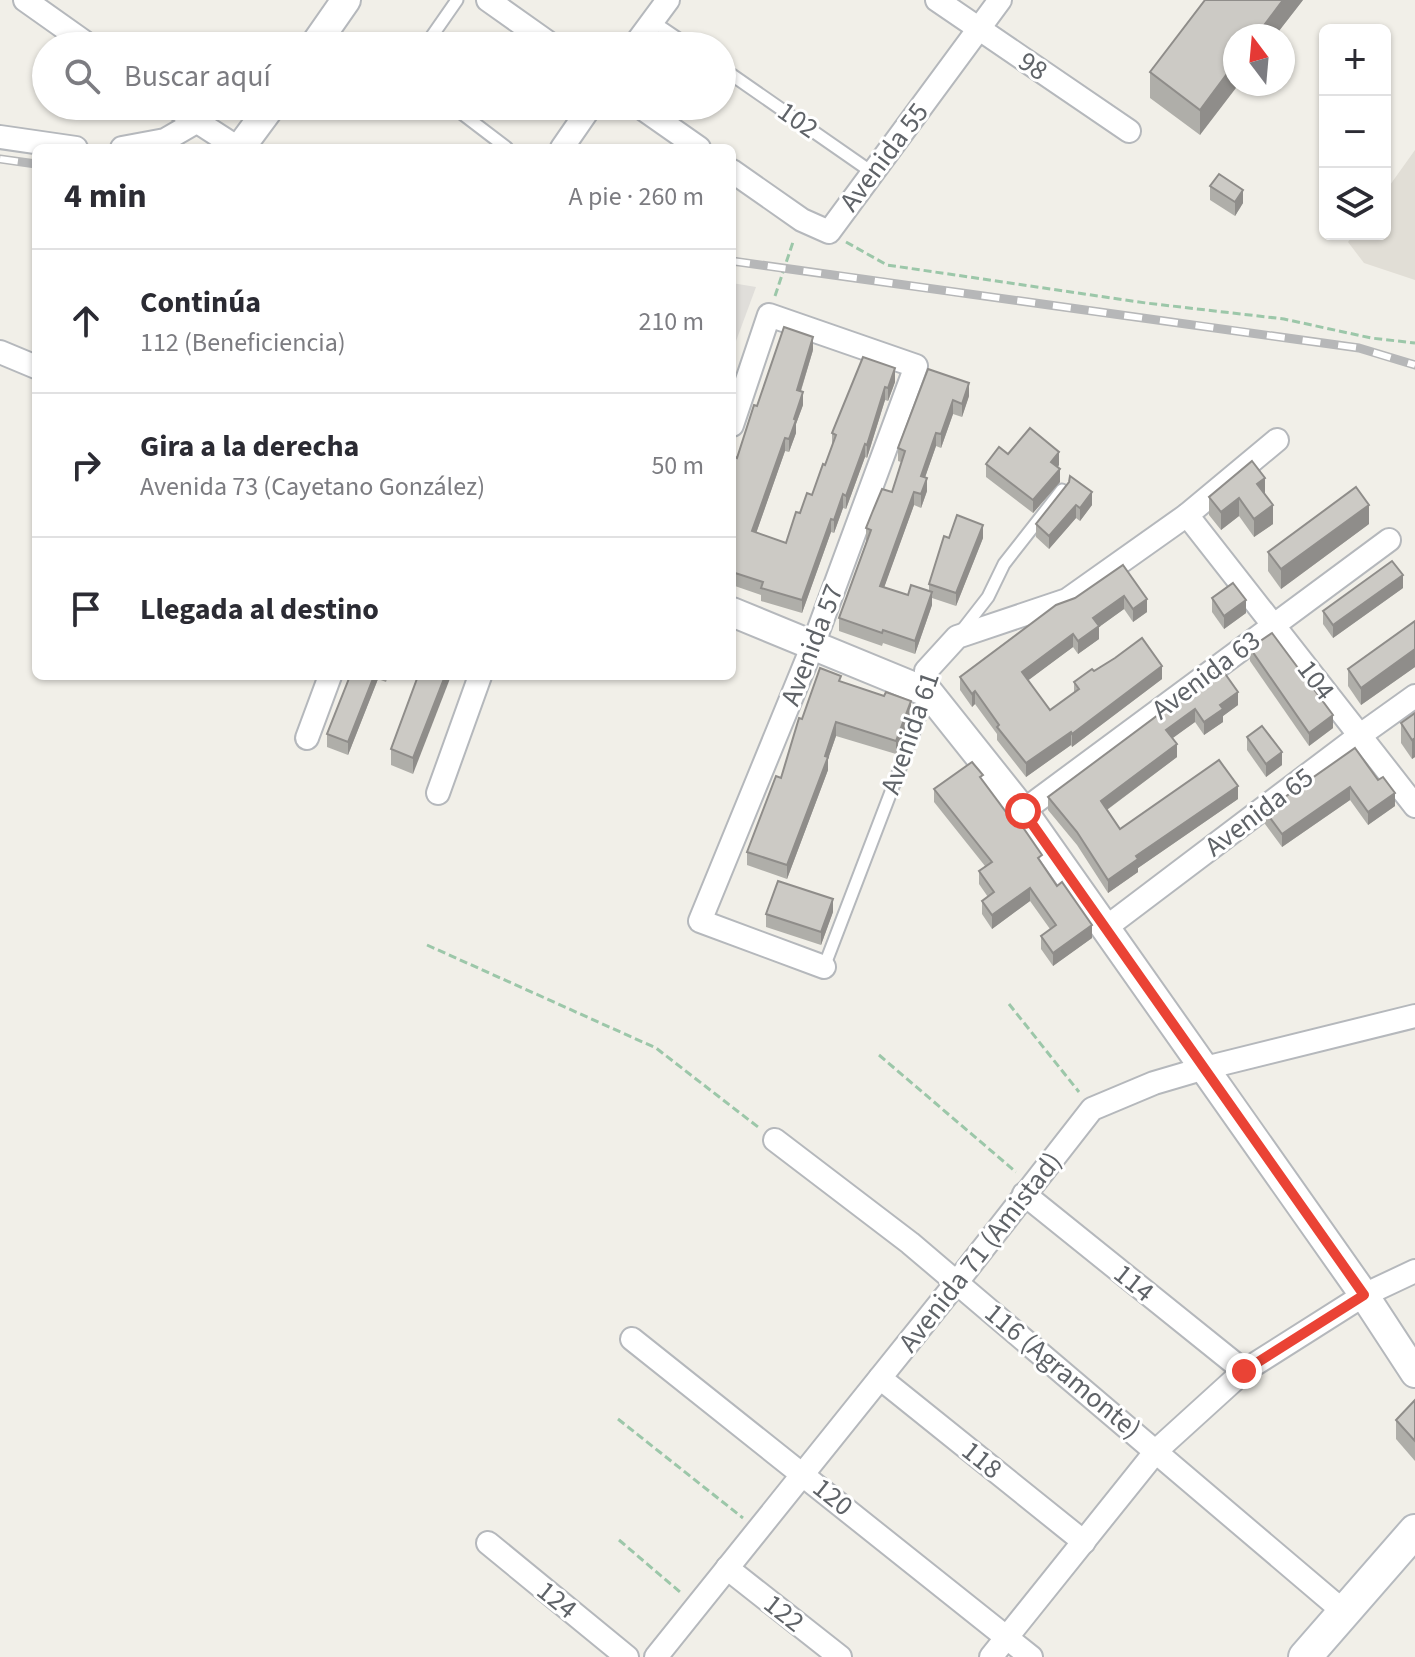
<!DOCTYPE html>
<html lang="es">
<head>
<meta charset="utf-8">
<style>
	:root { --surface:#fff; --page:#f7f7f7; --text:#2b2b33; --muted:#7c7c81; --line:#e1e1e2 }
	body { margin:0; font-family:"Source Sans 3",sans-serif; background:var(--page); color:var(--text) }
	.controls { position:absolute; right:24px; top:24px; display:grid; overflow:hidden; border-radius:12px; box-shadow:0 2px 6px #0004 }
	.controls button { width:72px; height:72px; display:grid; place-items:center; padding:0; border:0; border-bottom:2px solid var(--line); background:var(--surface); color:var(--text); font:40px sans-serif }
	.compass { position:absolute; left:1223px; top:24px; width:72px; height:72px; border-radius:50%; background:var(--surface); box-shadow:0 2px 6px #0004; rotate:344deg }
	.stop { position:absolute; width:24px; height:24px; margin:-18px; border:6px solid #ea4335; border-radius:50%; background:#fff }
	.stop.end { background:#ea4335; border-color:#fff; box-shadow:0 2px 8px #0008 }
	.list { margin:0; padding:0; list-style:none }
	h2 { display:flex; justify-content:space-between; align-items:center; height:104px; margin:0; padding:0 32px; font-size:34px }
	h2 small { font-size:26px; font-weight:400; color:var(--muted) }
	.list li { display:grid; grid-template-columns:52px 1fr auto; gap:24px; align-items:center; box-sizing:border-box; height:144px; padding:0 32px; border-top:2px solid var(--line) }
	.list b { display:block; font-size:30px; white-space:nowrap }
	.list p { margin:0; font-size:26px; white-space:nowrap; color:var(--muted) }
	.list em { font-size:26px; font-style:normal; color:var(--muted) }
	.icon { flex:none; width:44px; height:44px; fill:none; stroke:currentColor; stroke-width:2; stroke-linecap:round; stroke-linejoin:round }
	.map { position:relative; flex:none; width:1415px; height:1657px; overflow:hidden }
	.search { position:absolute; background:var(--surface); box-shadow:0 2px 6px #0004; left:32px; top:32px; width:704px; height:88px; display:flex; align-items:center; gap:20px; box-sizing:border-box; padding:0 28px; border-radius:44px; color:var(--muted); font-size:30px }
	.panel { position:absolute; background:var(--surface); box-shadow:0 2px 6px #0004; left:32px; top:144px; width:704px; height:536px; border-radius:12px }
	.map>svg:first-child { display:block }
	.industrial { fill:#e0deda }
	.education { fill:#e1ded6 }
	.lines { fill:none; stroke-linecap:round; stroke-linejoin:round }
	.service-casing { stroke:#b5b8bc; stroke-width:15 }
	.minor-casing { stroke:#b5b8bc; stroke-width:26 }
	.tertiary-casing { stroke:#b5b8bc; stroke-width:32 }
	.secondary-casing { stroke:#b6babf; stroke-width:36 }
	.path { stroke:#9cc7a9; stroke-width:3; stroke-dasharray:8 4; stroke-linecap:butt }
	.service { stroke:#fff; stroke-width:11 }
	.minor { stroke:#fff; stroke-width:22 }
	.tertiary { stroke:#fff; stroke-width:28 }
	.secondary { stroke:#fff; stroke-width:32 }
	.rail-casing { stroke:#b6b7b8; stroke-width:9 }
	.rail { stroke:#fff; stroke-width:6; stroke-dasharray:18; stroke-linecap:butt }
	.wall { fill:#afaea9 }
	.shaded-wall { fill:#8f8d8a }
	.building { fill:#cccac5; stroke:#8f8d8a; stroke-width:2 }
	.route { stroke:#ea4335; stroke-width:10 }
	.labels { text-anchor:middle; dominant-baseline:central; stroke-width:6; stroke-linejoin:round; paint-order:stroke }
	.street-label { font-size:28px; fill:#5f6368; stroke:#fff }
</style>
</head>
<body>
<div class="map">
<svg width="1415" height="1657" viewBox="0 0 1415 1657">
	<rect width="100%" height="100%" fill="#f1efe8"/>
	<polygon class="industrial" points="732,283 756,287 732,352"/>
	<polygon class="education" points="1415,150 1415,280 1364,263 1348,242 1354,234 1385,234 1385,192"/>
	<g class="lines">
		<g class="service-casing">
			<g id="service">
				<polyline points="652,21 689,46"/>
				<polyline points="425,46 457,0"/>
				<polyline points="722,68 873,173"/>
				<polyline points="452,106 507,148"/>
				<polyline points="960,633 988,597 1004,564 1062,490"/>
				<polyline points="824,967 928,695"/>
			</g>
		</g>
		<g class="minor-casing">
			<g id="minor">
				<polyline points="25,0 90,46"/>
				<polyline points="488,0 553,46"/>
				<polyline points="937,0 1129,131"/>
				<polyline points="634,46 668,0"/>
				<polyline points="173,106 238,148"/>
				<polyline points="639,106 699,148"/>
				<polyline points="0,137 76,148"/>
				<polyline points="122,148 165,140 196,122"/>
				<polyline points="562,148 591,106"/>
				<polyline points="732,171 802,220 829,232 1000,0"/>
				<polyline points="0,352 36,367"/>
				<polyline points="732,425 769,315 916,366 813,645 700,921 824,967"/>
				<polyline points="1187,515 1415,806"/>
				<polyline points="929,693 926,671 957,637 1067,600 1187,515 1277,440"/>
				<polyline points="307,738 330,676"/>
				<polyline points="438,793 480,676"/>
				<polyline points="1023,811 1389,540"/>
				<polyline points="1104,929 1359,736 1415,696"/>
				<polyline points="775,1140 910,1243 1343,1611"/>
				<polyline points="1024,1194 1244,1371"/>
				<polyline points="632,1339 1031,1657"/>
				<polyline points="880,1378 1084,1542"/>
				<polyline points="488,1543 627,1657"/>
				<polyline points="727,1568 840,1657"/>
				<polyline points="656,1657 957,1282 1092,1109 1154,1083 1205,1068 1415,1016"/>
				<polyline points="991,1657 1157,1450 1244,1371 1364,1295 1415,1271"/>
			</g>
		</g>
		<g class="tertiary-casing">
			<g id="tertiary">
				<polyline points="314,46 346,0"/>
				<polyline points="240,148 271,106"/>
				<polyline points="732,612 929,693 1023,811 1364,1295 1415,1373"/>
			</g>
		</g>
		<g class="secondary-casing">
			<polyline id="secondary" points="1305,1657 1415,1531"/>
		</g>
		<g class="path">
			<polyline points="846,242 887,265 1146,303 1284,319 1371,338 1415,343"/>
			<polyline points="775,296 794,239"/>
			<polyline points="427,945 656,1048 758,1127"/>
			<polyline points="1009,1004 1079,1092"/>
			<polyline points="879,1055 1016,1172"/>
			<polyline points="618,1419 743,1518"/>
			<polyline points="619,1540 680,1592"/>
		</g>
		<use href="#service" class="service"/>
		<use href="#minor" class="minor"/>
		<use href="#tertiary" class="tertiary"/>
		<use href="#secondary" class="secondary"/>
		<g class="rail-casing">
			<g id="rail">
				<polyline points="0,159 36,164"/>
				<polyline points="732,261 1359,348 1415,365"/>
			</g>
		</g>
		<use href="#rail" class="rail"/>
	</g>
	<g class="wall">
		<polygon points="1303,0 1275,36 1235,36 1200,135 1150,98 1150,72"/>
		<polygon points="1210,186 1243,203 1235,216 1210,200"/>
		<polygon points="813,350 801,391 803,405 796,424 796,433 789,452 785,451 756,533 786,543 800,513 812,495 825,465 832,445 832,433 863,357 895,382 888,401 885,400 867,458 865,457 846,509 843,508 834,533 831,532 802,613 761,601 761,595 732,585 732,459 737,458 757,406"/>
		<polygon points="928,369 969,396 962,417 953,414 941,448 936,446 925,477 927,491 921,508 914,505 884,587 908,595 929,591 929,584 949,538 983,538 956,606 932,598 932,605 915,654 883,643 882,646 839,631 839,618 866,542 866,528 892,492 901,462 898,461 898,448"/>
		<polygon points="1008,454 1059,465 1058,467 1060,482 1033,513 986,477 986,464"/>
		<polygon points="1069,482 1092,505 1080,521 1076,518 1049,549 1036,537 1036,524"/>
		<polygon points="1265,494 1273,524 1254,537 1239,516 1221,530 1209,515 1209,497"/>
		<polygon points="1369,524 1281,589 1268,571 1268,552"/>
		<polygon points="1123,565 1147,612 1133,622 1124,609 1099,627 1099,639 1078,654 1073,647 1028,680 1050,710 1074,693 1074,682 1094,671 1162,679 1072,747 1071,745 1026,777 997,740 997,734 975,704 972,707 960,690 960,677"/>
		<polygon points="1403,588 1333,638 1323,624 1323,611"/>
		<polygon points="1212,598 1246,613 1224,629 1212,612"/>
		<polygon points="1415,621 1415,667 1361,705 1348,686 1348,669"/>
		<polygon points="1250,648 1333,728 1309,746 1250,661"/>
		<polygon points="1221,668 1238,705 1223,716 1223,722 1204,735 1195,722 1172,738 1177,757 1107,810 1120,829 1238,799 1138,868 1138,872 1108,893 1077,845 1048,810 1048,797"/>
		<polygon points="354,676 388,676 386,682 378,679 348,755 327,747 327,734"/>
		<polygon points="418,676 413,774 391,765 391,749"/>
		<polygon points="841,681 911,714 896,754 836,736 828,759 828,770 787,879 747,865 747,852 781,778 802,719"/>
		<polygon points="1415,713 1415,757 1412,759 1401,743 1401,723"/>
		<polygon points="1247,737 1282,765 1266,777 1247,750"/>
		<polygon points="1355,748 1395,806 1368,825 1350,800 1282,847 1265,824 1265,811"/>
		<polygon points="983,782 1042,864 1092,938 1053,966 1041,949 1041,936 1050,929 1030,901 992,929 982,914 982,901 988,897 979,884 979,871 985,866 934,802 934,789"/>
		<polygon points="833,912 821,945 766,927 766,914"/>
		<polygon points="1415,1400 1415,1461 1396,1439 1396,1420"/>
	</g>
	<g class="shaded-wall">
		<polygon points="1283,0 1303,0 1275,36 1256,36"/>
		<polygon points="1235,63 1235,84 1239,84 1200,135 1200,110"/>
		<polygon points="1243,190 1243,203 1235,216 1235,202"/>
		<polygon points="813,337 813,350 797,403 797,390"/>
		<polygon points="895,368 895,382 888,401 888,388"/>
		<polygon points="969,383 969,396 962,417 962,404"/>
		<polygon points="885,387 885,400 867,458 867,445"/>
		<polygon points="803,392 803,405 796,424 796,433 789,452 789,439 794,419"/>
		<polygon points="953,400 953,414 941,448 941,434"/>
		<polygon points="936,433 936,446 921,489 921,476"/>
		<polygon points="785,438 785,451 752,545 752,531"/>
		<polygon points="865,444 865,457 846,509 846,496"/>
		<polygon points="1059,452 1059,465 1051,475 1051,462"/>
		<polygon points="1060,469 1060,482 1033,513 1033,500"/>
		<polygon points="927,478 927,491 921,508 921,494"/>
		<polygon points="1265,478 1265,496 1257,484"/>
		<polygon points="914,492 914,505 880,599 880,586"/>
		<polygon points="1092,492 1092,505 1080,521 1080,508"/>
		<polygon points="843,494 843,508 834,533 834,520"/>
		<polygon points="1239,498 1239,516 1221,530 1221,512"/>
		<polygon points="1076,505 1076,518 1049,549 1049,536"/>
		<polygon points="1273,505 1273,524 1254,537 1254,519"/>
		<polygon points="1369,505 1369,524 1281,589 1281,569"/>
		<polygon points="831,519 831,532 802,613 802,600"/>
		<polygon points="983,525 983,538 956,606 956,593"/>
		<polygon points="1403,575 1403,588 1333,638 1333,625"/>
		<polygon points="932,592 932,605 915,654 915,641"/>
		<polygon points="1124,596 1124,609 1099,627 1099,639 1078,654 1078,641 1093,618"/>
		<polygon points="1147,599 1147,612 1133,622 1133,609"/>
		<polygon points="1246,600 1246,613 1224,629 1224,616"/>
		<polygon points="1073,634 1073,647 1022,685 1022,672"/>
		<polygon points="1415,649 1415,667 1361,705 1361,688"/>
		<polygon points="1162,666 1162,679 1072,747 1072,734"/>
		<polygon points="374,676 378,676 378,679 348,755 348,742"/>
		<polygon points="445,676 451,676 413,774 413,758"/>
		<polygon points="975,691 975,704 972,707 972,694"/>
		<polygon points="1238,692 1238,705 1223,716 1223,722 1204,735 1204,722 1220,705"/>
		<polygon points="911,701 911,714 896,754 896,741"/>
		<polygon points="1195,709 1195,722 1166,743 1166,730"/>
		<polygon points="1333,715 1333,728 1309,746 1309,733"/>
		<polygon points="836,722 836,736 828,759 828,770 787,879 787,865"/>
		<polygon points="1071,732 1071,745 1026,777 1026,763"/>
		<polygon points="1415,738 1415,757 1412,759 1412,740"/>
		<polygon points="1177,744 1177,757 1101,814 1101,801"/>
		<polygon points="1282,752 1282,765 1266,777 1266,764"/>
		<polygon points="1238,786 1238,799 1138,868 1138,872 1108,893 1108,880 1136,856"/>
		<polygon points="1350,787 1350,800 1282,847 1282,834"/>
		<polygon points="1395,793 1395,806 1368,825 1368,812"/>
		<polygon points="1030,888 1030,901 992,929 992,915"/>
		<polygon points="833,899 833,912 821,945 821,932"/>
		<polygon points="1092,925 1092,938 1053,966 1053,953"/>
	</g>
	<g class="building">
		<polygon points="1205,0 1283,0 1256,36 1235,36 1235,63 1200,110 1150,72"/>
		<polygon points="1219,174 1243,190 1235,202 1210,186"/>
		<polygon points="784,327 813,337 797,390 803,392 794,419 796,420 789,439 785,438 752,531 786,543 796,512 800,513 807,493 812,495 823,464 825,465 836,435 832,433 863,357 895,368 888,388 885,387 867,445 865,444 846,496 843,494 834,520 831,519 802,600 761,588 763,582 732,572 732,459 733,456 737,458 754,405 757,406"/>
		<polygon points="928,369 969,383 962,404 953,400 941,434 936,433 921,476 927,478 921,494 914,492 880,586 908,595 911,585 932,592 915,641 883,630 882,633 839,618 871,530 866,528 872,513 882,489 892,492 905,451 898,448"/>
		<polygon points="1030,428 1059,452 1051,462 1060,469 1033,500 986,464 999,447 1008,454"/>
		<polygon points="1252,461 1265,478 1257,484 1273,505 1254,519 1239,498 1221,512 1209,497"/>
		<polygon points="1070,476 1092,492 1080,508 1076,505 1049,536 1036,524 1069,482"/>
		<polygon points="1356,487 1369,505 1281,569 1268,552"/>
		<polygon points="957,515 983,525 956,593 929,584 944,536 949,538"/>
		<polygon points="1392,561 1403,575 1333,625 1323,611"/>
		<polygon points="1123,565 1147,599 1133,609 1124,596 1093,618 1099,626 1078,641 1073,634 1022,672 1050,710 1079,689 1074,682 1092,669 1094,671 1115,658 1142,638 1162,666 1072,734 1071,732 1026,763 997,727 999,725 975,691 972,694 960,677 1056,605 1075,598"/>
		<polygon points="1233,583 1246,600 1224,616 1212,598"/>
		<polygon points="1415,621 1415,649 1361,688 1348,669"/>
		<polygon points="1272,633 1333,715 1309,733 1250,648"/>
		<polygon points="820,668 841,676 839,681 884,696 886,692 911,701 896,741 836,722 825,756 828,757 787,865 747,852 776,776 781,778 799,718 802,719"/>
		<polygon points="1221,668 1238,692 1220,705 1223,709 1204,722 1195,709 1166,730 1177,744 1101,801 1120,829 1219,760 1238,786 1136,856 1138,859 1108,880 1077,832 1048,797"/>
		<polygon points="350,676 374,676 348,742 327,734"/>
		<polygon points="418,676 445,676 413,758 391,749"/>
		<polygon points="1415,713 1415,738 1412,740 1401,723"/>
		<polygon points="1262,726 1282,752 1266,764 1247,737"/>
		<polygon points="1355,748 1378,780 1383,777 1395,793 1368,812 1350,787 1282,834 1265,811"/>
		<polygon points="972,762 983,775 980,777 1009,816 1013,813 1042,855 1038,858 1057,886 1062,882 1092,925 1053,953 1041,936 1056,925 1030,888 992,915 982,901 994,892 979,871 992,862 934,789"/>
		<polygon points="778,881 833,899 821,932 766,914"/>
		<polygon points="1415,1400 1415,1441 1396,1420"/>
	</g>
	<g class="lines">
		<polyline class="route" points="1023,811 1364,1295 1244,1371"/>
	</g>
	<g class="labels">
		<g class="street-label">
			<text transform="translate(1033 66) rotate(34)">98</text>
			<text transform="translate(798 120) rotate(35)">102</text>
			<text transform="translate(884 157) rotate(-53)">Avenida 55</text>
			<text transform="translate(812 645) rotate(-69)">Avenida 57</text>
			<text transform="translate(1206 675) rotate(-37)">Avenida 63</text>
			<text transform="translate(1316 680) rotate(53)">104</text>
			<text transform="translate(910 733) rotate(-71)">Avenida 61</text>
			<text transform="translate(1259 812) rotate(-37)">Avenida 65</text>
			<text transform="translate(980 1252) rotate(-52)">Avenida 71 (Amistad)</text>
			<text transform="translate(1134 1283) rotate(39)">114</text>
			<text transform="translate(1063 1371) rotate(40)">116 (Agramonte)</text>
			<text transform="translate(982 1460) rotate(39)">118</text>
			<text transform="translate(833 1497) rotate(39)">120</text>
			<text transform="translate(557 1600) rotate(39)">124</text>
			<text transform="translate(784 1613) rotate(38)">122</text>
		</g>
	</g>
</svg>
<div class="controls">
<button>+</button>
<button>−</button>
<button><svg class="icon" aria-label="layers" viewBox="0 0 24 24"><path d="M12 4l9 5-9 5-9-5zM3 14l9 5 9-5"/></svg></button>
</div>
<svg class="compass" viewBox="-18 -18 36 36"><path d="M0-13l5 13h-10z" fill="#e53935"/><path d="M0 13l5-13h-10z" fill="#7c7c81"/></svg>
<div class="stop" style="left:1023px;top:811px"></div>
<div class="stop end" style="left:1244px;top:1371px"></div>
<div class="search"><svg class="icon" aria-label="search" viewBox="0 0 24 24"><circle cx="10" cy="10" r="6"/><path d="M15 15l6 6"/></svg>Buscar aquí</div>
<section class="panel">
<h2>4 min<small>A pie · 260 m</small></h2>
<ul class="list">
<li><svg class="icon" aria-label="ahead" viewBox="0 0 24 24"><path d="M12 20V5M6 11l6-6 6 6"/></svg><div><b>Continúa</b><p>112 (Beneficiencia)</p></div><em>210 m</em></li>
<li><svg class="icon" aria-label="right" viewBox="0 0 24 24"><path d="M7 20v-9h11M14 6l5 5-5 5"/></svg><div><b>Gira a la derecha</b><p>Avenida 73 (Cayetano González)</p></div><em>50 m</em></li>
<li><svg class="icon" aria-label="arrive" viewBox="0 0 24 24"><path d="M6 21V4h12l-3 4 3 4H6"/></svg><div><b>Llegada al destino</b></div></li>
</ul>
</section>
</div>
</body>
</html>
